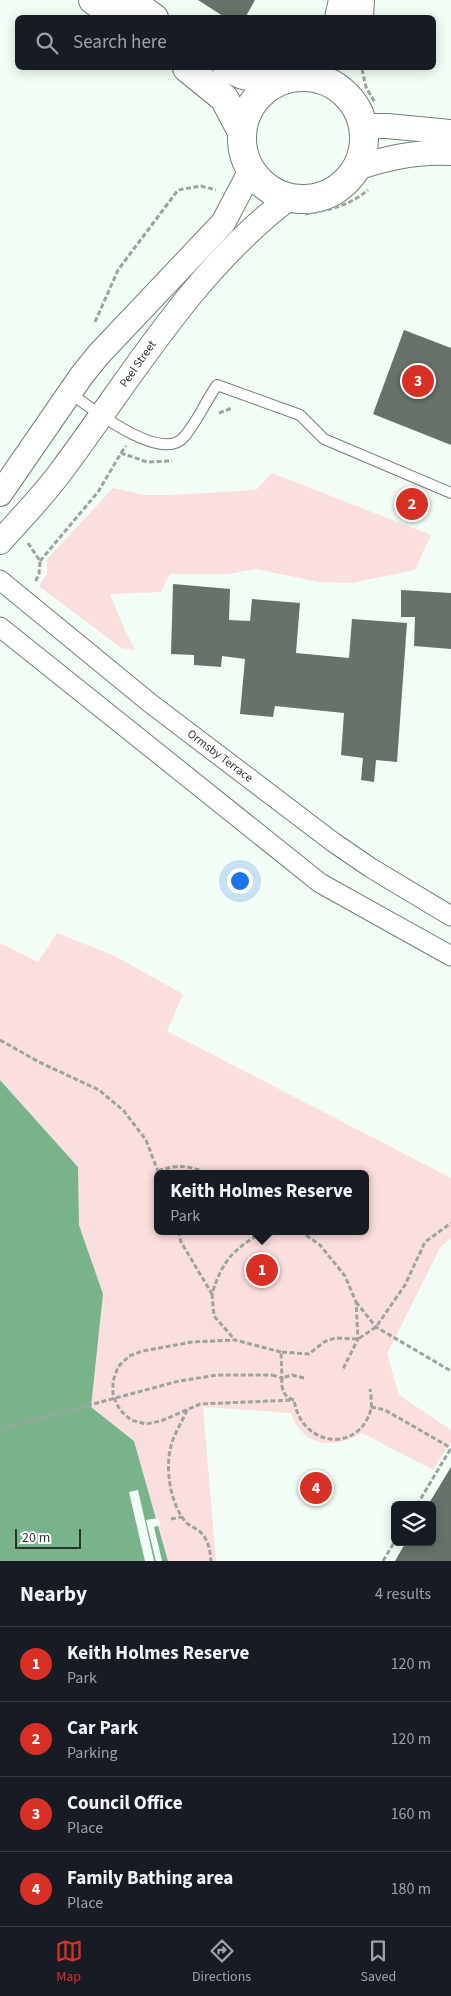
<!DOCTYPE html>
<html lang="en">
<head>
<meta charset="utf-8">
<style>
	:root { --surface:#171b24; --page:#20242c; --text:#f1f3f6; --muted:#9ea1a6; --line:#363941; --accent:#d93025 }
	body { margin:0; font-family:"Source Sans 3",sans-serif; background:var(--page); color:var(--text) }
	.controls { position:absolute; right:15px; bottom:15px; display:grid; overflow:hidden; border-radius:8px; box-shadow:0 2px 12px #0003 }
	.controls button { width:45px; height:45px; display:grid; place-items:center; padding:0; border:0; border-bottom:1px solid var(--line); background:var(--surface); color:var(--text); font:25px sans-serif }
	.scale { position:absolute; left:15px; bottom:12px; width:66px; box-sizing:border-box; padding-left:5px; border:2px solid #2f3330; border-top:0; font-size:14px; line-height:18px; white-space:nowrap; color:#2f3330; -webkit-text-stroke:4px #fff; paint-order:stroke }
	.you { position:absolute; left:239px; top:880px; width:18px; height:18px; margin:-12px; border:4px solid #fff; border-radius:50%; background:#1a73e8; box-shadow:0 0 0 8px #1a73e833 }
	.badge { display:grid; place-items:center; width:32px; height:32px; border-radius:50%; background:var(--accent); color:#fff; font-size:16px; font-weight:700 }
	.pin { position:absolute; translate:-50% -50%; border:2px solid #fff; box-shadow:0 1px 5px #0006 }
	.popup { position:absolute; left:154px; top:1170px; width:215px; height:65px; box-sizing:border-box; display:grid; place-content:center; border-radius:8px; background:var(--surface); filter:drop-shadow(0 1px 4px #0005); font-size:16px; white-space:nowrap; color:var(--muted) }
	.popup b { font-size:19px; color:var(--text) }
	.popup::after { content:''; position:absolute; left:50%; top:100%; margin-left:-10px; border:10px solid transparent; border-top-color:var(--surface) }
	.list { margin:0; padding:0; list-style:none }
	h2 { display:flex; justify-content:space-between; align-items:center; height:65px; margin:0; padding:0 20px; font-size:21px }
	h2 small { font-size:16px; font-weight:400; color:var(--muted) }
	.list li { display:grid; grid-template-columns:32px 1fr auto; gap:15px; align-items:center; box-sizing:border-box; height:75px; padding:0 20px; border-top:1px solid var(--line) }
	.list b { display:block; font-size:19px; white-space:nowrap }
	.list p { margin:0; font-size:16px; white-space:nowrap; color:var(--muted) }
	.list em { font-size:16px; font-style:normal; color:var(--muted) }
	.icon { flex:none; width:28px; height:28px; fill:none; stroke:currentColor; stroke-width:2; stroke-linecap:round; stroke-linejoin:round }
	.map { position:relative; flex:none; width:451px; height:1561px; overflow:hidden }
	.search { position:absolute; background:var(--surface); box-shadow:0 2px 12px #0003; left:15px; right:15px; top:15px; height:55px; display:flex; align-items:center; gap:12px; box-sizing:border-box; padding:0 18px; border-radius:8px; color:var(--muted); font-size:19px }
	.sheet { height:365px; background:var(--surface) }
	nav { display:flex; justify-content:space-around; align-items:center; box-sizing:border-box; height:70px; border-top:1px solid var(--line); background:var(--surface); font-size:14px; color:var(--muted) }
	nav a { display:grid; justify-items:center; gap:2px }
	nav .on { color:var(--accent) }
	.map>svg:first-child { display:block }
	.green { fill:#fbdfde; fill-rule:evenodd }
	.water { fill:#78b38b }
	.pier { fill:#f2fdf5 }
	.building { fill:#68716a }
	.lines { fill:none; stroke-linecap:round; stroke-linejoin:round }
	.service-casing { stroke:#737d76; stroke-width:12 }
	.minor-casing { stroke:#737d76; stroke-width:21 }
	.tertiary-casing { stroke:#737d76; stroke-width:26 }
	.secondary-casing { stroke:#737d76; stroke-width:30 }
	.path { stroke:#9ca49e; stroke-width:3; stroke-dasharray:5 2.5; stroke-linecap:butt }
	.service { stroke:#fff; stroke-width:10 }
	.minor { stroke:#fff; stroke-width:19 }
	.tertiary { stroke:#fff; stroke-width:24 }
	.secondary { stroke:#fff; stroke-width:28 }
	.path-bridge { stroke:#9ca49e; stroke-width:3; stroke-dasharray:5 2.5; stroke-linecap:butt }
	.labels { text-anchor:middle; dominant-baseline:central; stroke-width:5; stroke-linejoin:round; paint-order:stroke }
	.street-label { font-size:12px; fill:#2f3330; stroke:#fff }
</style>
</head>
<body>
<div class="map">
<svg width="451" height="1561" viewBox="0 0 451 1561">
	<rect width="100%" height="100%" fill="#f2fdf5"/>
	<g class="green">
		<polygon points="272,473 431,535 415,570 351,583 318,582 256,569 228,574 170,574 161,592 110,594 126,633 135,650 121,648 39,586 47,574 47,559 113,488 145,495 171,495 256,490"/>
		<path d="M57 933 115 956 183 994 167 1031 451 1178V1238L441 1246 387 1354 399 1395 451 1430V1442L433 1470 362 1433C334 1450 302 1447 291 1413L203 1407 216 1561H168L134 1441 91 1407 103 1294 79 1225 78 1167 0 1080V943L38 962ZM158 1174H366V1231H158Z"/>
	</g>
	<polygon class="water" points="0,1080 78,1167 79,1225 103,1294 91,1407 134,1441 168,1561 0,1561"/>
	<g class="pier">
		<polygon points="138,1490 154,1561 145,1561 129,1492"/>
		<polygon points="158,1518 161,1525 154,1527 162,1561 156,1561 146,1520"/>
	</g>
	<g class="building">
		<polygon points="198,0 255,0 245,18 226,18"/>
		<polygon points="404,330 451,348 451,445 373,414"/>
		<polygon points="173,584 230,589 229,620 250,621 252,599 300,603 296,653 349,658 352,619 407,623 397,762 376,760 374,782 361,780 363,758 341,755 344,713 275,706 273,717 240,714 245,659 222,656 221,667 194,665 194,655 171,654"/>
		<polygon points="401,590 451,593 451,649 414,646 415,617 401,617"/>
		<polygon points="451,1467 451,1561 395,1561 406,1542 432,1542 432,1505 428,1505"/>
	</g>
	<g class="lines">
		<g class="service-casing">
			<path id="service" d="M70 393C91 408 161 464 184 437 197 422 206 401 217 385L300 415 324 439 451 493"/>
		</g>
		<g class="minor-casing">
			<g id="minor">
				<polyline points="0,580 150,703 333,842 371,868 451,916"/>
				<polyline points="0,627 320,883 451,956"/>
			</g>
		</g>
		<g class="tertiary-casing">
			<g id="tertiary">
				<polyline points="363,126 387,126 451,132"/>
				<path d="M357 168C388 157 418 151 451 153"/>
				<polyline points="0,494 82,375 99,354 223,223 251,170"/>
				<path d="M0 542C21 518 44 495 62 470 133 375 193 271 289 198"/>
			</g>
		</g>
		<g class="secondary-casing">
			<g id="secondary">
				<polyline points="93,0 119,18"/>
				<polyline points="129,0 154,18"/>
				<polyline points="339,18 343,0"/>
				<polyline points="359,18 360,0"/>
				<polyline points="187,68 224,98 242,132"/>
				<polyline points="227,68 243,75 276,83"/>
				<circle cx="303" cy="138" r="61"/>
			</g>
		</g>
		<g class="path">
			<polyline points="362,69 366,87 375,103"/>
			<path d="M305 214C329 210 349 206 368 190"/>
			<polyline points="95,322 118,270 178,190 201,186 216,190"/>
			<polyline points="219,413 232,408"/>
			<polyline points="121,453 126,446"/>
			<polyline points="28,543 40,561 39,574 35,582"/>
			<polyline points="40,561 98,492 121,453 147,462 172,461"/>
			<polyline points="0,1040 39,1062 99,1090 124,1111 146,1140 159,1174"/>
			<path d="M158 1171C177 1164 190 1165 208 1174"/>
			<path d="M178 1231 181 1242 212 1294C223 1259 233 1250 264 1231"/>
			<polyline points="300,1231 320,1245 345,1276 356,1302 358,1339 342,1371"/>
			<polyline points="212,1294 214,1316 235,1340"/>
			<polyline points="356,1302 376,1327 451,1371"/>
			<polyline points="281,1352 235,1340 192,1342 143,1351 129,1356 118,1367 113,1381 113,1396 120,1410 131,1420 146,1424 161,1421 200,1404 294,1400"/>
			<polyline points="272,1375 282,1378 281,1352 309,1354 324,1342 335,1338 358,1339 376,1327 405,1285 425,1242 451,1223"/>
			<path d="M304 1378 292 1375 282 1378C281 1388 283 1397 294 1400 301 1447 359 1454 371 1409 372 1403 371 1395 370 1389"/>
			<polyline points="371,1407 385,1410 451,1448"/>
			<path d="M187 1410C182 1422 174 1434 171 1446 165 1468 170 1503 185 1521 188 1525 193 1527 198 1530 208 1538 210 1549 211 1561"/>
			<polyline points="417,1505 451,1448"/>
			<polyline points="171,1519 182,1517"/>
			<polyline points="383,1561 395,1541"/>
		</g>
		<use href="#service" class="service"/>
		<use href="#minor" class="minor"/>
		<use href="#tertiary" class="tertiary"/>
		<use href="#secondary" class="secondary"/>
		<polyline class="path-bridge" points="0,1429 179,1381 218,1375 272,1375"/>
	</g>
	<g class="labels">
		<g class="street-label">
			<text transform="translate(138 364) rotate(-55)">Peel Street</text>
			<text transform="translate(220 756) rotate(37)">Ormsby Terrace</text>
		</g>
	</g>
</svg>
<div class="controls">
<button><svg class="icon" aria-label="layers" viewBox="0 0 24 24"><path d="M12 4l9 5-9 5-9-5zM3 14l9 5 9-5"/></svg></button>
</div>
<div class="scale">20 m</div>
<div class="you"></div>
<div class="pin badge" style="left:262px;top:1270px">1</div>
<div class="popup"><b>Keith Holmes Reserve</b>Park</div>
<div class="pin badge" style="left:412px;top:504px">2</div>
<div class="pin badge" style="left:418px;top:381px">3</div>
<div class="pin badge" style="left:316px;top:1488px">4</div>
<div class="search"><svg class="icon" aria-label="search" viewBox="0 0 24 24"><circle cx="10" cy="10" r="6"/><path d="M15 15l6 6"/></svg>Search here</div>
</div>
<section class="sheet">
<h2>Nearby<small>4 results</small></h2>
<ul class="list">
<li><span class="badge">1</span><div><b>Keith Holmes Reserve</b><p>Park</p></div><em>120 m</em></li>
<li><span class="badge">2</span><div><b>Car Park</b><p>Parking</p></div><em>120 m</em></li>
<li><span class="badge">3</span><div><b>Council Office</b><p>Place</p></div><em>160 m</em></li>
<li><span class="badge">4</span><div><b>Family Bathing area</b><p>Place</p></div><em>180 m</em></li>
</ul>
</section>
<nav>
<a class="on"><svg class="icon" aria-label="map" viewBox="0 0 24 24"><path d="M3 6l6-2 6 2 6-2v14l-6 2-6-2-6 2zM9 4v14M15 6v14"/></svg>Map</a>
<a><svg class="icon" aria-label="directions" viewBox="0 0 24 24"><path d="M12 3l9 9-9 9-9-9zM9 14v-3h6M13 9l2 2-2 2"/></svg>Directions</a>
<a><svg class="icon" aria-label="saved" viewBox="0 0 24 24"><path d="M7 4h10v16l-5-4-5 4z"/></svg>Saved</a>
</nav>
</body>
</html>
